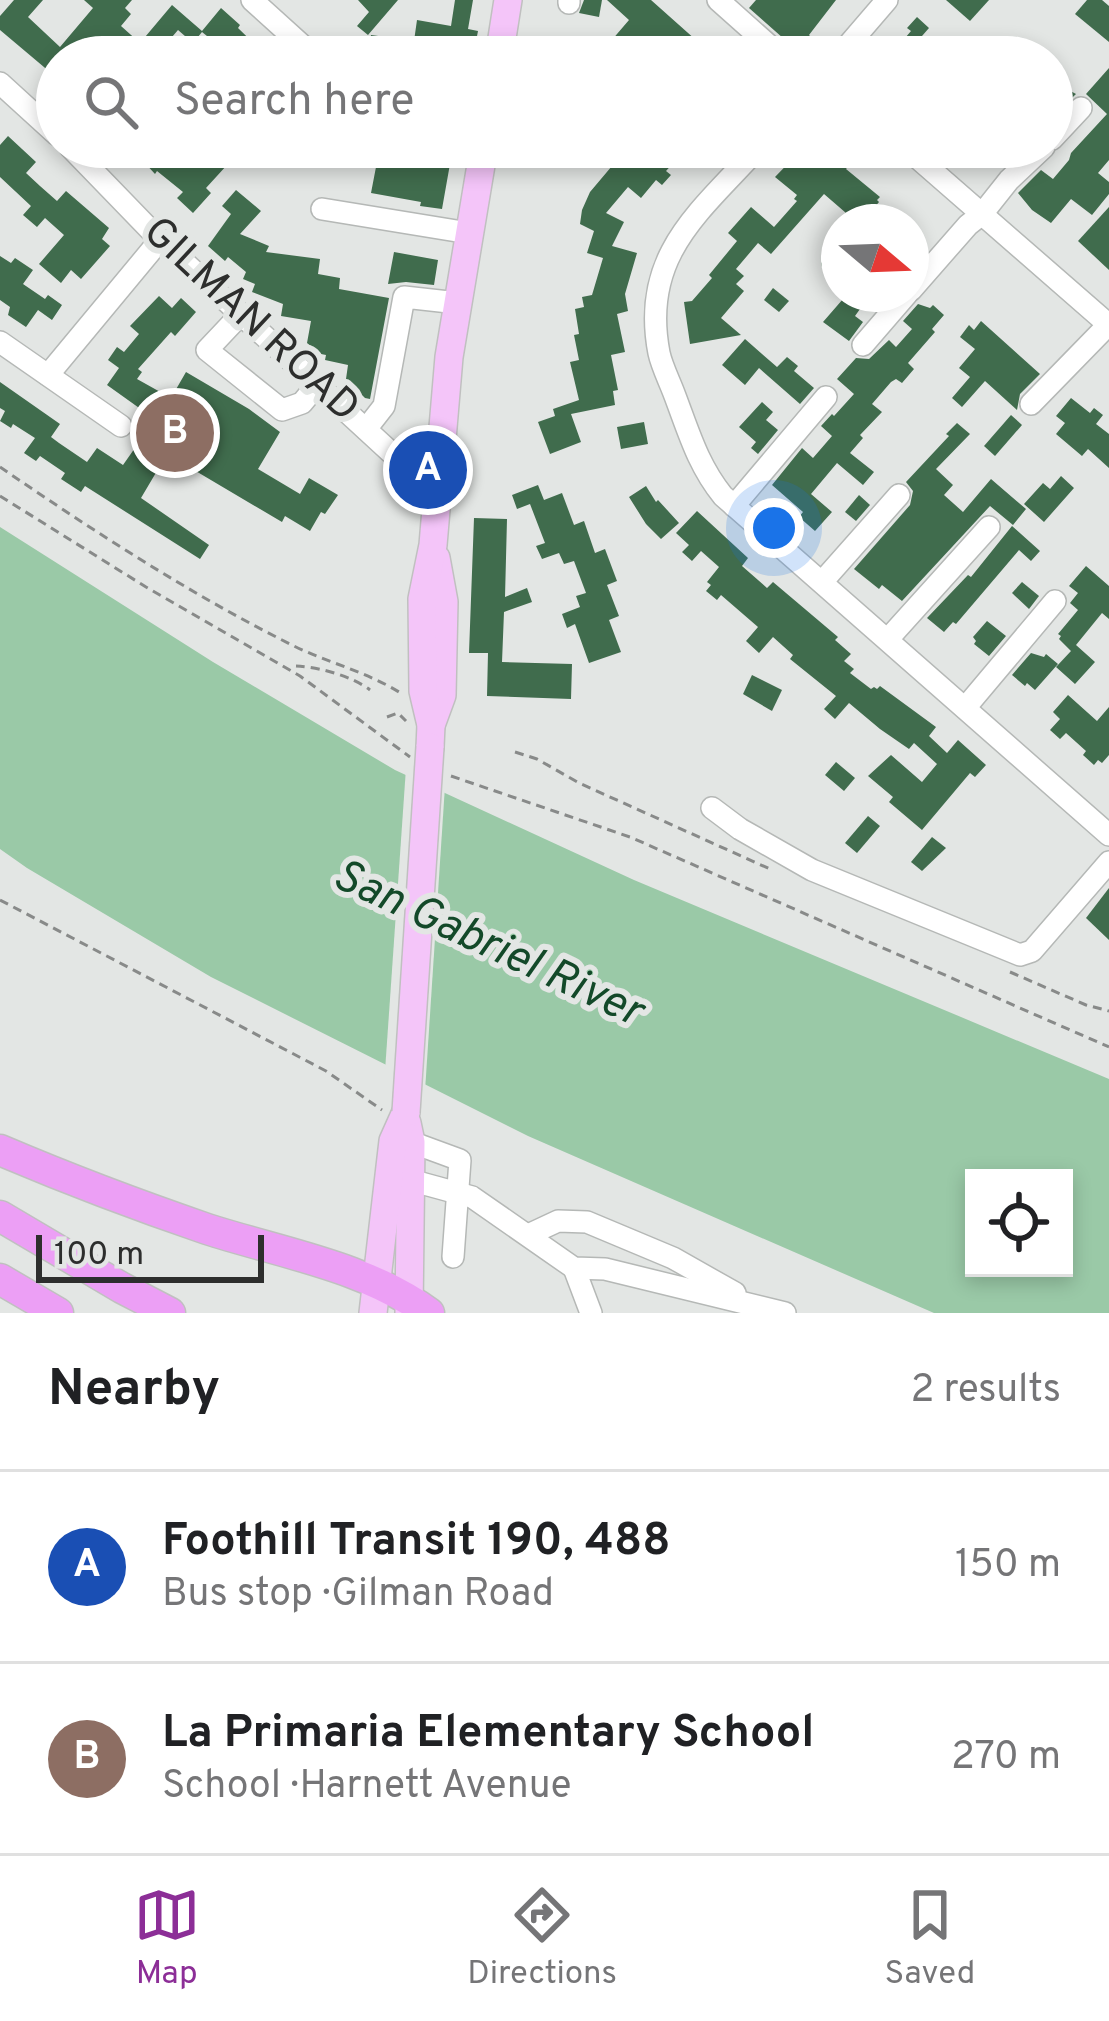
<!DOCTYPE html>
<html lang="en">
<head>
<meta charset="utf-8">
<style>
	:root { --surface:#fff; --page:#f6f6f6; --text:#202124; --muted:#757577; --line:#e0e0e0; --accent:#8c2e97 }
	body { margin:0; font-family:Overpass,sans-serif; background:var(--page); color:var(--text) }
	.controls { position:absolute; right:36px; bottom:36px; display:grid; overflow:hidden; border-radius:0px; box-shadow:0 6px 18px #0003 }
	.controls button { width:108px; height:108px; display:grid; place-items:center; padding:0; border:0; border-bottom:3px solid var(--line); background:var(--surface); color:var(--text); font:60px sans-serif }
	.compass { position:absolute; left:821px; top:204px; width:108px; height:108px; border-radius:50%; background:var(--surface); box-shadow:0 6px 18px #0003; rotate:109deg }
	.scale { position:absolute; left:36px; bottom:30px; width:228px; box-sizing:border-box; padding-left:12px; border:6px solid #2d2e2d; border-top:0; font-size:33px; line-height:42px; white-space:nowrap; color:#2d2e2d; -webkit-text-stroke:9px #e3e6e4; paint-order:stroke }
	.you { position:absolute; left:774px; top:528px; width:42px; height:42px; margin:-30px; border:9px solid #fff; border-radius:50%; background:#1a73e8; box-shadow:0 0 0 18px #1a73e833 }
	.badge { display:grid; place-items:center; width:78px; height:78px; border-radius:50%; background:var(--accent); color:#fff; font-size:39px; font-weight:700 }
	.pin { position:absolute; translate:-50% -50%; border:6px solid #fff; box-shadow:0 3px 12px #0006 }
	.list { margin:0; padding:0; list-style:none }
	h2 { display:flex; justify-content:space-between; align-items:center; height:156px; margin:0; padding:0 48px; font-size:51px }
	h2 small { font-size:39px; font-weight:400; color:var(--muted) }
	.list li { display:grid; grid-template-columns:78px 1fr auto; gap:36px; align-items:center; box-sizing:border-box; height:192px; padding:0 48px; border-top:3px solid var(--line) }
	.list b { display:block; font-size:45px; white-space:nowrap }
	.list p { margin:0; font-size:39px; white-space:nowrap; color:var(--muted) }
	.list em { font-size:39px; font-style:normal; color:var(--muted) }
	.icon { flex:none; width:66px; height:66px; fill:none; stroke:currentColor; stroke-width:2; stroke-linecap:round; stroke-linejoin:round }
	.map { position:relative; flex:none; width:1109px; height:1313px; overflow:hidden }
	.search { position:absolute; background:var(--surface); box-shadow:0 6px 18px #0003; left:36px; right:36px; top:36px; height:132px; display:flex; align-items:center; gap:30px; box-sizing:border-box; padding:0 42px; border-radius:66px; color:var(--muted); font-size:45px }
	.sheet { height:540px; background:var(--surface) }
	nav { display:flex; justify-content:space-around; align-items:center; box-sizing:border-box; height:168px; border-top:3px solid var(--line); background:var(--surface); font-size:33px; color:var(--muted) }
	nav a { display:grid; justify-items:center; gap:6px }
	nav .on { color:var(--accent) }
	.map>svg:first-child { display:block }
	.water { fill:#9ac9a7; fill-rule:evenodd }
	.pier { fill:#e3e6e4 }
	.building { fill:#406c4d }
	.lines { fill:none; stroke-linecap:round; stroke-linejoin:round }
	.minor-casing { stroke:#b5b8b6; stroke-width:24 }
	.major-casing { stroke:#c0c0c0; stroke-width:30 }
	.highway-casing { stroke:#c0c0c0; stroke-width:33 }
	.path { stroke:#888a89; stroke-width:3; stroke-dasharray:9 6; stroke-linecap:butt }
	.minor { stroke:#fff; stroke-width:21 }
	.major { stroke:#f4c5f9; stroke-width:27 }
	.highway { stroke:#ec9ff5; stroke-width:30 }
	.major-bridge-casing { stroke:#c0c0c0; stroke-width:30; stroke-linecap:butt }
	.major-bridge { stroke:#f4c5f9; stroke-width:27 }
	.labels { text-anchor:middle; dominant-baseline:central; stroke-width:12; stroke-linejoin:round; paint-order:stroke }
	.street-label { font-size:42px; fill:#2d2e2d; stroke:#e3e6e4 }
	.water-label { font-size:45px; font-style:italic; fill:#134929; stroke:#e3e6e4 }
</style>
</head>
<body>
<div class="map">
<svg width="1109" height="1313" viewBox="0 0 1109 1313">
	<rect width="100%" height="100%" fill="#e3e6e4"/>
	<path class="water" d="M0 527 213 662 395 770 634 880 1109 1079V1313H934L528 1136 211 977 27 868 0 849ZM974 1178H1064V1268H974Z"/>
	<polygon class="pier" points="406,768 445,786 425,1091 385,1071"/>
	<g class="building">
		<polygon points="14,0 43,0 28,17 60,47 93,8 84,0 132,0 125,8 131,14 121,26 140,43 172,5 202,31 221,8 240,25 238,28 268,57 233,57 202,32 193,43 178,30 155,57 107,57 85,38 71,57 57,57 57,78 0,30 0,16"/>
		<polygon points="358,0 398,0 368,35 357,26 369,12"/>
		<polygon points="455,0 473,0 468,29 478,31 473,57 374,57 375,49 369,49 371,35 414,41 417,20 451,26"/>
		<polygon points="584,0 602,0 599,17 579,13"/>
		<polygon points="607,0 651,0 715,57 620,57 612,50 616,46 611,41 629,20"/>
		<polygon points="756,0 836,0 809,35 813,39 797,57 792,46 749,8"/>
		<polygon points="946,0 989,0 970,21"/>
		<polygon points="1087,0 1102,0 1109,6 1109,42 1075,14"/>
		<polygon points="917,17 929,28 922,36 946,57 889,57 911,31 907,28"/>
		<polygon points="1109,68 1109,160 1098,173 1109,182 1109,194 1092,215 1071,199 1051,223 1032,210 1018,193 1041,170 1053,179 1069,160 1071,153 1107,114 1086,94"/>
		<polygon points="1063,87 1076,94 1052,117 1052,100"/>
		<polygon points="8,136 36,162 26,173 40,186 57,201 66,191 109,228 102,239 110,246 81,279 71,270 61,283 39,264 64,235 45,218 37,227 23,215 31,206 0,177 0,145"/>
		<polygon points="130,147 166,147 175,155 182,147 253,147 261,154 252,165 238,153 206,188 211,193 193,213 177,198 183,192 157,171 155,174"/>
		<polygon points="297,147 453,147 442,209 420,206 421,202 371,193 376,167 296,154"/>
		<polygon points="628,147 688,147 666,171 671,175 662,185 656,180 641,198 628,187 606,213 624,222 612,246 637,253 625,294 628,311 617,314 625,352 611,355 618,390 613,391 615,405 571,414 581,442 550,454 538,422 555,416 553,409 579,400 570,362 579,360 574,335 579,334 575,309 584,307 582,297 592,295 603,258 587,253 594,231 580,224 582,210 590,192"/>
		<polygon points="804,147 845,147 856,157 846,169 880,197 877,200 879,202 862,222 838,222 846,213 824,194 771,254 758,243 736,269 744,276 736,284 744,291 721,318 741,335 690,344 684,302 692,301 712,278 709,275 737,241 728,233 751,207 774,227 797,201 794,199 797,195 775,177"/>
		<polygon points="236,190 261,211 240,234 269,246 266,252 320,259 318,274 340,278 339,289 389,298 370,399 365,398 346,379 348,365 325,360 326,355 321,354 307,343 311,321 281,316 283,304 252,292 255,284 243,279 246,272 228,257 225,261 208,246 231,214 222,206"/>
		<polygon points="1109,207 1109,270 1078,241"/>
		<polygon points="839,245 839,272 833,278 822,267 821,263"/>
		<polygon points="394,252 438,260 434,285 406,282 388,284"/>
		<polygon points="0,256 11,263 15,258 33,270 23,284 45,299 48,295 62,305 52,320 38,310 26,327 8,315 10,307 0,300"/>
		<polygon points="773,288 789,301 779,312 764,300"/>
		<polygon points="159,296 172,308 181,298 196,312 175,336 171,332 138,369 142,372 137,379 171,398 186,372 249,409 280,432 258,469 300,494 309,478 338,495 325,514 321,512 310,531 285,516 282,522 167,454 141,498 209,545 200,559 85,486 81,492 61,479 65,473 40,456 36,461 24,453 35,438 13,424 11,428 0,421 5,411 0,408 0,382 60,424 51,437 59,443 87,462 97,448 123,465 151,425 138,417 142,410 107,385 119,368 108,360 117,347 124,352 139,334 130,326"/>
		<polygon points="843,299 847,302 849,300 860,309 855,316 863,322 849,341 823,322"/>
		<polygon points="918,304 930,308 933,305 944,315 932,329 935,332 908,363 914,369 902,383 896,379 891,382 872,404 882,412 860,435 863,438 850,453 874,472 863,485 837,463 811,494 832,512 815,531 799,517 803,512 772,485 802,448 813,458 832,436 821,426 832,414 834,416 854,394 837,379 856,358 869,359 889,340 896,347 912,329 903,321"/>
		<polygon points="981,321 1040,374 1020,394 1017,410 985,381 962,407 952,398 970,377 959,368 975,349 960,337 969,325 974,330"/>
		<polygon points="745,339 777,367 787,357 798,366 794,371 814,388 800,404 759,368 745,385 722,365"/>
		<polygon points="1071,398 1090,413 1094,408 1103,415 1096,424 1109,434 1109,468 1088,449 1082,456 1056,434 1065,423 1056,416"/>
		<polygon points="762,402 773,412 766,420 778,430 758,454 751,448 756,442 739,427"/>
		<polygon points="1011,415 1022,425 995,456 984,446"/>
		<polygon points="644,422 648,444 621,449 617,427"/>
		<polygon points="957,423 970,434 936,469 953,485 944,495 963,512 991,479 1026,509 1013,525 990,506 902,601 882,585 879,589 854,569 910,505 913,491 906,482 949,436 946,434"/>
		<polygon points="1061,476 1074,488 1044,522 1024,504 1043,483 1050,489"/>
		<polygon points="538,485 544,500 562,493 574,525 584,521 595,553 605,549 617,581 607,585 619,616 609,620 621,652 589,663 575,624 567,628 562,614 580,607 576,596 586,593 574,561 564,564 559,553 542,559 536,546 545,543 530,504 517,509 512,495"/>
		<polygon points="646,486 656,502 658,500 679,523 661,539 646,524 629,497"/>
		<polygon points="859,495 870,505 856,521 845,512"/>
		<polygon points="697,511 748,558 742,566 767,588 773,582 838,637 835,640 851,654 844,661 854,669 850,673 871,689 874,687 877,689 880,686 936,727 929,736 947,753 958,740 986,765 975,777 970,773 922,830 889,802 893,797 868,776 891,755 922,782 937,764 914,743 909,749 880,729 849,703 835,719 824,709 836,696 790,659 793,655 773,637 759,653 746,641 758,627 721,595 717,600 706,591 711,585 707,582 719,567 701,551 692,561 682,552 689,545 676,533"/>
		<polygon points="474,518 507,519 505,597 527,588 532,602 504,612 502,662 572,664 571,699 487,696 488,653 469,653"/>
		<polygon points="1012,526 1040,551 1031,561 1019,550 956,624 953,622 944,632 927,618 968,575 971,577"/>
		<polygon points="1086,566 1109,586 1109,619 1102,613 1076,645 1095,662 1075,684 1056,667 1071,651 1059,639 1061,636 1058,634 1078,610 1070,603 1078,593 1069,586"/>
		<polygon points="1022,582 1039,596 1029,609 1012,593"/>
		<polygon points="987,621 1006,636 989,656 974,644 976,641 973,637"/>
		<polygon points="1031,653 1044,657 1046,654 1058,664 1035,690 1027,683 1025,686 1012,675"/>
		<polygon points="752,675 782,690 772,711 743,694"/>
		<polygon points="1068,695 1097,721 1109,707 1109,755 1102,763 1098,760 1094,765 1083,755 1086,751 1066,733 1060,739 1050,730 1060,719 1053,712"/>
		<polygon points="836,762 855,778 844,791 825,775"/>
		<polygon points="868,816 880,826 857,853 845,843"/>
		<polygon points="932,837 946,848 922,871 911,862"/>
		<polygon points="1109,888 1109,940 1086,918"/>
	</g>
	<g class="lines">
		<g class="minor-casing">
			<g id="minor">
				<polyline points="252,0 315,57"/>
				<polyline points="718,0 782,57"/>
				<polyline points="569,3 569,0"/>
				<polyline points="838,57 887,0"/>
				<polyline points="0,83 57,135"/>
				<polyline points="1052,139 1081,108"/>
				<polyline points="70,147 160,240 411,471 438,483"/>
				<path d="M759 147C700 212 640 255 659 353 662 367 670 382 675 396 689 433 698 465 723 496L1109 835"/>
				<polyline points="905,147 1109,325"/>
				<polyline points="322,209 469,233"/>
				<polyline points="911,290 968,225 982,214 1009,180 1044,147"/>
				<polyline points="241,314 207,350 282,410 302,403 317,385"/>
				<polyline points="0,342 121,426"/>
				<polyline points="863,345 907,294"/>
				<polyline points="48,375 160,240"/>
				<polyline points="1031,404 1108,325"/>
				<polyline points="366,429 384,406 404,297 458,303"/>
				<polyline points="734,506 826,397"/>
				<polyline points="822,582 899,495"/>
				<polyline points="888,639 989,527"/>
				<polyline points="965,708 1055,601"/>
				<polyline points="712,808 740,829 812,870 1020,955 1032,951 1109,862"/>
				<polyline points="411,1142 460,1160 453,1257"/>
				<polyline points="410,1180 472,1197 574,1268 605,1269 785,1313"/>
				<polyline points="528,1235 558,1221 587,1222 673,1258 735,1293"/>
				<polyline points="574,1268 591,1313"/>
			</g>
		</g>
		<g class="major-casing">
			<g id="major">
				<polyline points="499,57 508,0"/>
				<polyline points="431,725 442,695 444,602 436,558"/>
				<polyline points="430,747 431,725 423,691 422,599 433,545 449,357 484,147"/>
				<polyline points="407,1123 411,1142 409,1313"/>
				<polyline points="373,1313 393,1141 406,1112"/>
			</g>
		</g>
		<g class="highway-casing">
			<g id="highway">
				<path d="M0 1150C68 1179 137 1205 207 1229 281 1253 365 1266 429 1313"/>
				<polyline points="0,1216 122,1288 170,1313"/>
				<polyline points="0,1279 58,1313"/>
			</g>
		</g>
		<g class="path">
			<path d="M0 467C92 530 190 594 290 644 325 662 365 671 399 692"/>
			<polyline points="0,496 146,587 300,676 410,757"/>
			<path d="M296 666C319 667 352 676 370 690"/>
			<polyline points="387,717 398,713 406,721"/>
			<polyline points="515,752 537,759 579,783 770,869"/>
			<polyline points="451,776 630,837 1109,1047"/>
			<polyline points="0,900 326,1071 382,1110"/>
			<polyline points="1010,972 1086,1005 1109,1011"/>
		</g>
		<use href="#minor" class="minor"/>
		<use href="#major" class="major"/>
		<use href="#highway" class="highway"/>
		<g class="major-bridge-casing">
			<polyline id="major-bridge" points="406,1112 430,747"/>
		</g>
		<use href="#major-bridge" class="major-bridge"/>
	</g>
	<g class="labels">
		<g class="street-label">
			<text transform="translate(250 321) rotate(43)">GILMAN ROAD</text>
		</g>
		<g class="water-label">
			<text transform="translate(487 945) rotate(25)">San Gabriel River</text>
		</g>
	</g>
</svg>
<div class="controls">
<button><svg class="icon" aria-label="locate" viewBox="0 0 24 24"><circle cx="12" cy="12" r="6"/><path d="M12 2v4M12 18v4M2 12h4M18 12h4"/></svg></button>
</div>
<svg class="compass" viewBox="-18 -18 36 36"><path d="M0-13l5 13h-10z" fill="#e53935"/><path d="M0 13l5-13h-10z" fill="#757577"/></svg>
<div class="scale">100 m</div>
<div class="you"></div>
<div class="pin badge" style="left:428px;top:470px;background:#1a4fb4">A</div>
<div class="pin badge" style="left:175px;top:433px;background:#8d6e63">B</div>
<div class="search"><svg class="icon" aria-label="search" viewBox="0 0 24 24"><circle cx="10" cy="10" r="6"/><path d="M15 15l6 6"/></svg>Search here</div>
</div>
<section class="sheet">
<h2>Nearby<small>2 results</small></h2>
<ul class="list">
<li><span class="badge" style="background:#1a4fb4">A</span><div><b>Foothill Transit 190, 488</b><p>Bus stop · Gilman Road</p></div><em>150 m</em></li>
<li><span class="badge" style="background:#8d6e63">B</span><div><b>La Primaria Elementary School</b><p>School · Harnett Avenue</p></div><em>270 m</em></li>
</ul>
</section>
<nav>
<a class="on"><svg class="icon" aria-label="map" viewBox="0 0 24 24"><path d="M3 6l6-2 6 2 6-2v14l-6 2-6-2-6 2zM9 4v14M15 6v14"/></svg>Map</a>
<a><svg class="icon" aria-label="directions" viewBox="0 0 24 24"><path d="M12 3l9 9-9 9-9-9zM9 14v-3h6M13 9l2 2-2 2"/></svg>Directions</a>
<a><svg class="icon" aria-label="saved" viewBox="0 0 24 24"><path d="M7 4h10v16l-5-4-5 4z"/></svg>Saved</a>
</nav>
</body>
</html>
